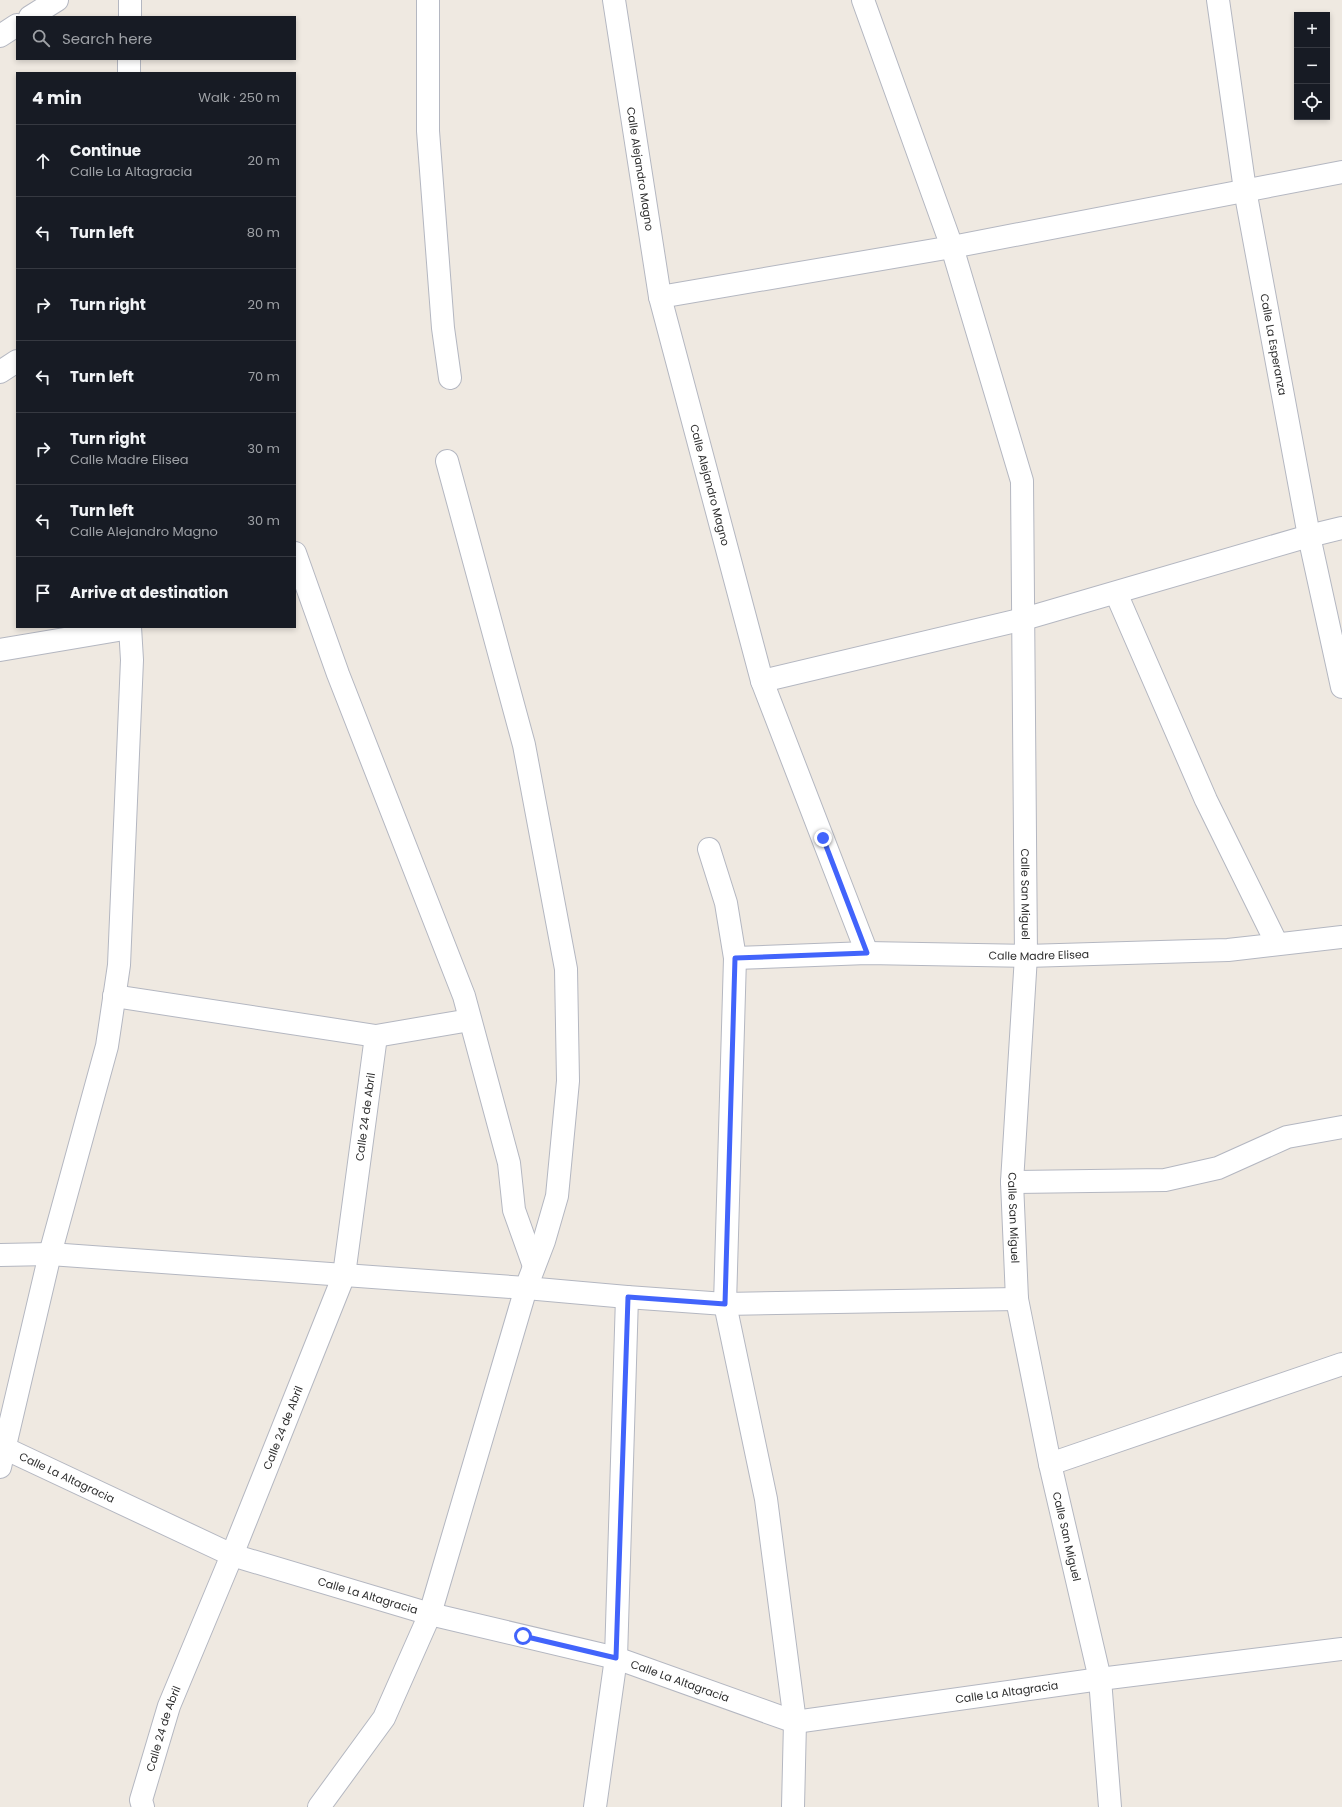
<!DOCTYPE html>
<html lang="en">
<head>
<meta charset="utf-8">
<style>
	:root { --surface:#171b24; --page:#20242c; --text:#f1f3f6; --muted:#9ea1a6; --line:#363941 }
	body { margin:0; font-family:Poppins,sans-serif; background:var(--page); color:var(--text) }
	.controls { position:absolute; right:12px; top:12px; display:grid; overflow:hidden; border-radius:0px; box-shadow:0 2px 6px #0003 }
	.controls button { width:36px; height:36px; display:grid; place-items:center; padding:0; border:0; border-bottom:1px solid var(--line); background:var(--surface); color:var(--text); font:20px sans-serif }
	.stop { position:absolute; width:12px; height:12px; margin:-9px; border:3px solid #4264fb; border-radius:50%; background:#fff }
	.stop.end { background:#4264fb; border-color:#fff; box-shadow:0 1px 4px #0008 }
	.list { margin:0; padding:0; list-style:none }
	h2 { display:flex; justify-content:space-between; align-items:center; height:52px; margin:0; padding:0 16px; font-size:17px }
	h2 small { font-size:13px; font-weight:400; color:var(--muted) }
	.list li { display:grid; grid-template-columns:26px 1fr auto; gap:12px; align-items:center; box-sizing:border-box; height:72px; padding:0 16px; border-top:1px solid var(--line) }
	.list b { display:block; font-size:15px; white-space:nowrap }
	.list p { margin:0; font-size:13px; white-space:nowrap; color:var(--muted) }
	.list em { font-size:13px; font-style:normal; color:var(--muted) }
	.icon { flex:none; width:22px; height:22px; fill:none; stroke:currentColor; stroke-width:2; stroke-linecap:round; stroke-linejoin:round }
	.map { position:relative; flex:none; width:1342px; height:1807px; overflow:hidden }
	.search { position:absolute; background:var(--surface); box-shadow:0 2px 6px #0003; left:16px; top:16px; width:280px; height:44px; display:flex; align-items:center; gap:10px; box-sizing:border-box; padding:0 14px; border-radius:0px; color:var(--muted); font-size:15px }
	.panel { position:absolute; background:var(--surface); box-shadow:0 2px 6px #0003; left:16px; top:72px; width:280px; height:556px; border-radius:0px }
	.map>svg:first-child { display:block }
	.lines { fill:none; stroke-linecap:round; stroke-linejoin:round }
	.street-casing { stroke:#b4b7c1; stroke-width:24 }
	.street { stroke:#fff; stroke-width:22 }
	.route { stroke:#4264fb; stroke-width:5 }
	.labels { text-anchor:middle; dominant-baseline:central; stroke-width:4; stroke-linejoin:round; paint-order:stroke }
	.street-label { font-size:11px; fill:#2e2e2e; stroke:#fff }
</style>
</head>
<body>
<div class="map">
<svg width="1342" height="1807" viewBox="0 0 1342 1807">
	<rect width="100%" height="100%" fill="#efe9e1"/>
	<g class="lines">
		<g class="street-casing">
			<g id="street">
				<polyline points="428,0 428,131 443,328 450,378"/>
				<path id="s1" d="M614 0 660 297 762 681 867 953"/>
				<path id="s2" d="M863 0 952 247 1022 481 1026 956 1012 1182 1017 1299 1050 1464 1100 1679 1110 1807"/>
				<path id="s3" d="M1218 0 1245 190 1309 536 1342 687"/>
				<polyline points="30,17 57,0"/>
				<polyline points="130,17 130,0"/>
				<polyline points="0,36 17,25"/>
				<polyline points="129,73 129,59"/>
				<polyline points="660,297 952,247 1342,172"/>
				<polyline points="0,372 17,361"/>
				<polyline points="295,553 338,674 464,996 509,1163 514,1210 534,1266"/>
				<polyline points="1116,593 1206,800 1277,944"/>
				<polyline points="0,650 130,628"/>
				<polyline points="762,681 1024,619 1309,536 1342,528"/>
				<polyline points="709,849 726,903 735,958 725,1304 766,1499 795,1722 793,1807"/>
				<path id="s4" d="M735 958 867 953 1026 956 1228 950 1342 937"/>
				<polyline points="114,996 376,1036 470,1020"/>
				<polyline points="1012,1182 1165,1180 1218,1168 1287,1137 1342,1127"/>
				<polyline points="0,1255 50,1254 526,1288 627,1297 725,1304 1017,1299"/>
				<path id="s5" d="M0 1446 232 1555 430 1614 616 1658 795 1722 1100 1679 1342 1649"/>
				<polyline points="1050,1464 1342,1364"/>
				<polyline points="0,1467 50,1254 107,1046 119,965 132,660 130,627"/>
				<path id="s6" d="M143 1807 141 1800 169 1706 232 1555 344 1275 376 1036"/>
				<polyline points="319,1807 384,1718 430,1614 526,1288 544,1241 557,1196 568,1081 566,969 524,745 447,461"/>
				<polyline points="595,1807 616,1658 627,1297"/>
			</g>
		</g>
		<use href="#street" class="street"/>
	</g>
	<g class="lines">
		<polyline class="route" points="523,1636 616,1658 628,1297 725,1304 735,958 867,953 823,838"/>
	</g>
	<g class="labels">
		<g class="street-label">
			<text stroke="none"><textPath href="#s1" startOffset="171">Calle Alejandro Magno</textPath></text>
			<text stroke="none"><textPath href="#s3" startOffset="349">Calle La Esperanza</textPath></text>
			<text stroke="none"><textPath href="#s1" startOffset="495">Calle Alejandro Magno</textPath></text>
			<text stroke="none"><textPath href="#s2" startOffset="920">Calle San Miguel</textPath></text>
			<text stroke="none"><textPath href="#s4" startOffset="304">Calle Madre Elisea</textPath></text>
			<text stroke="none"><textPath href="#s6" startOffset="730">Calle 24 de Abril</textPath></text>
			<text stroke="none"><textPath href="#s2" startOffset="1244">Calle San Miguel</textPath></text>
			<text stroke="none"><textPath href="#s6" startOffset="406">Calle 24 de Abril</textPath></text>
			<text stroke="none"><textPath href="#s5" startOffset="74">Calle La Altagracia</textPath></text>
			<text stroke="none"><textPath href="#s2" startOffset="1568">Calle San Miguel</textPath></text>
			<text stroke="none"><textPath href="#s5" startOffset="398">Calle La Altagracia</textPath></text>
			<text stroke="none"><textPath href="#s5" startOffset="722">Calle La Altagracia</textPath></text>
			<text stroke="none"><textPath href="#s5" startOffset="1058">Calle La Altagracia</textPath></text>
			<text stroke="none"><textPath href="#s6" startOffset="82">Calle 24 de Abril</textPath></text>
		</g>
	</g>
</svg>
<div class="controls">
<button>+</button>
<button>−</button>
<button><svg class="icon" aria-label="locate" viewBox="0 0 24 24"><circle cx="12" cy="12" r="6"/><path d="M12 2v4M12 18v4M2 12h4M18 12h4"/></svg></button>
</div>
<div class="stop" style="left:523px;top:1636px"></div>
<div class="stop end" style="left:823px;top:838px"></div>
<div class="search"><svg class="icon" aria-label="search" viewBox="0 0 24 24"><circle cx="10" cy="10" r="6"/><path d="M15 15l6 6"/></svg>Search here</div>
<section class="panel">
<h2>4 min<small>Walk · 250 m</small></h2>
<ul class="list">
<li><svg class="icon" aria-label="ahead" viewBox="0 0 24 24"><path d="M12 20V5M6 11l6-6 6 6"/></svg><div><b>Continue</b><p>Calle La Altagracia</p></div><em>20 m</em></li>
<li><svg class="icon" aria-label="left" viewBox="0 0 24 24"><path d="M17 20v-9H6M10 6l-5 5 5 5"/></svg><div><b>Turn left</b></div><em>80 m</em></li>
<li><svg class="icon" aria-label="right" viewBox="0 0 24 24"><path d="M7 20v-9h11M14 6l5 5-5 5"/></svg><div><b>Turn right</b></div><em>20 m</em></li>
<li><svg class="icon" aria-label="left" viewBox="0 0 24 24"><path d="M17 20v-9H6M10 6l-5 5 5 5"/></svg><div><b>Turn left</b></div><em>70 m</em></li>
<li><svg class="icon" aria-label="right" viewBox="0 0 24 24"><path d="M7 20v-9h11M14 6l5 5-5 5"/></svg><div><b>Turn right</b><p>Calle Madre Elisea</p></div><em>30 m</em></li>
<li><svg class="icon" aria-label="left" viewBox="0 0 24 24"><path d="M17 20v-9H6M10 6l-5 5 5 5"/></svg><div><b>Turn left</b><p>Calle Alejandro Magno</p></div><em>30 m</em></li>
<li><svg class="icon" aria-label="arrive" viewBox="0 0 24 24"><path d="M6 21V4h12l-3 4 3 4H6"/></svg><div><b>Arrive at destination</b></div></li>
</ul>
</section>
</div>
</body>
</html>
